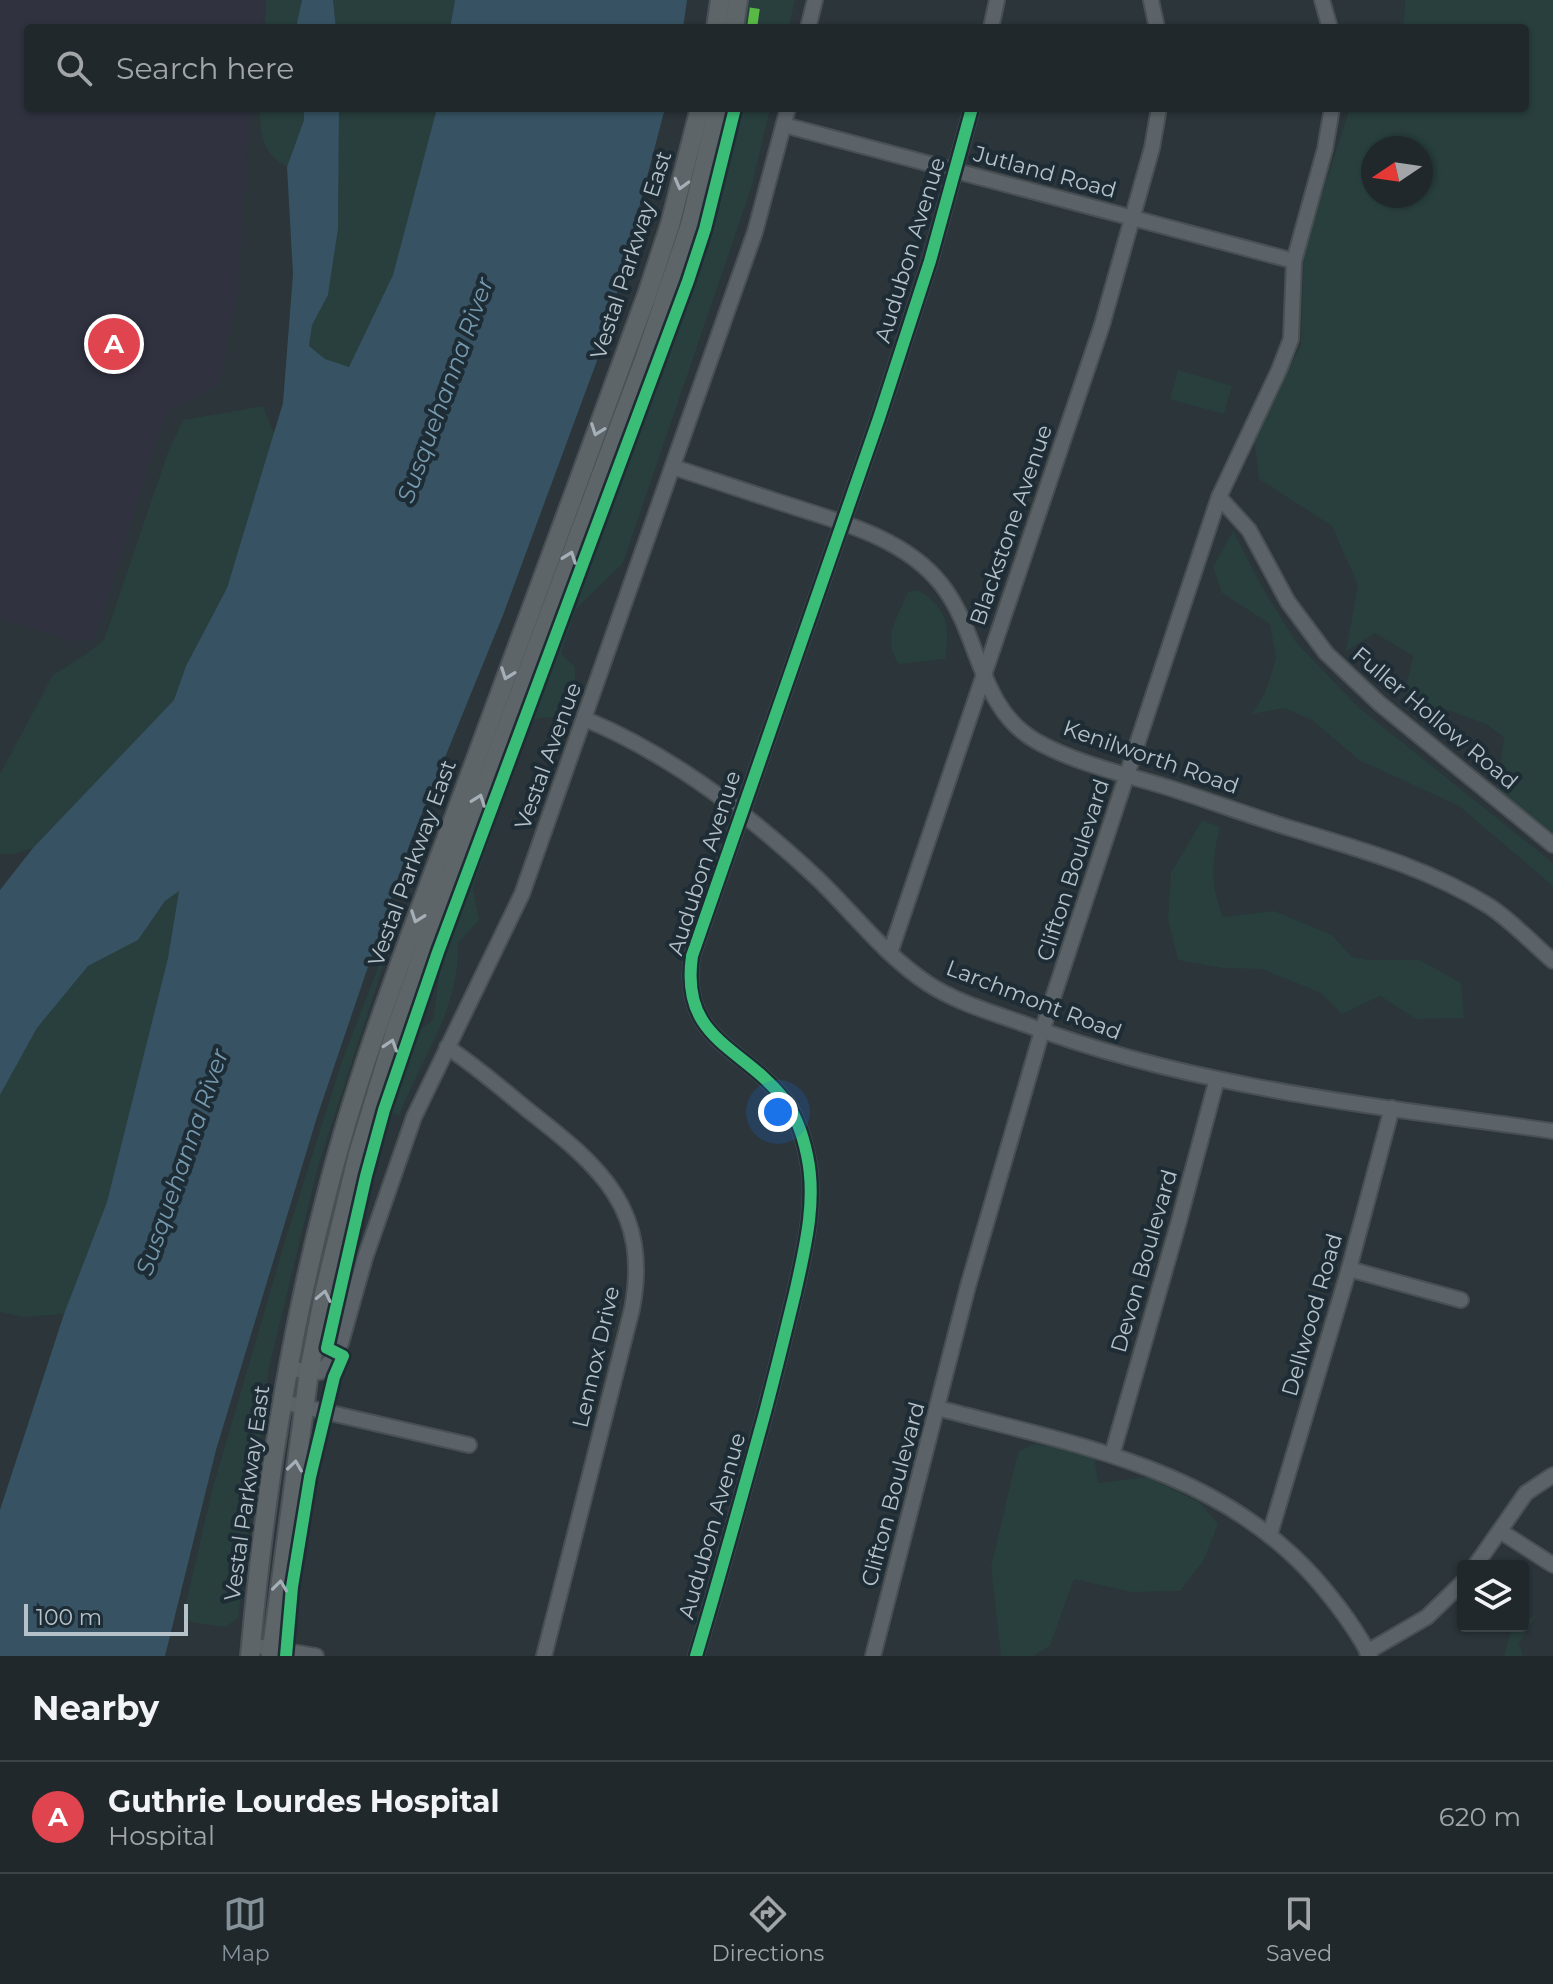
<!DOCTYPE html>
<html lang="en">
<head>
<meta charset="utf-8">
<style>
	:root { --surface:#20282c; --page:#2d3438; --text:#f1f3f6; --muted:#a2a6a9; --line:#3d4448; --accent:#859198 }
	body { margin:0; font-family:Montserrat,sans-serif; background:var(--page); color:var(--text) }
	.controls { position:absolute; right:24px; bottom:24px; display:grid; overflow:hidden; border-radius:8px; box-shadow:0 2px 6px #0004 }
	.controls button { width:72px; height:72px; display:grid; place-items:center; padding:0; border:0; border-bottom:2px solid var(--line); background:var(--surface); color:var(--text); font:40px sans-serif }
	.compass { position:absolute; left:1361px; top:136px; width:72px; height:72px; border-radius:50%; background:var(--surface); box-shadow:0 2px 6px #0004; rotate:257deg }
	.scale { position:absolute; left:24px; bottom:20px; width:164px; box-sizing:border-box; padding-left:8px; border:4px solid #b5c2ca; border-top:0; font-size:22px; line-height:28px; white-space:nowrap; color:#b5c2ca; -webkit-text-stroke:6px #1e2c35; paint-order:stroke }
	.you { position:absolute; left:778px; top:1112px; width:28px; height:28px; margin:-20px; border:6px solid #fff; border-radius:50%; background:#1a73e8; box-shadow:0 0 0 12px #1a73e833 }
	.badge { display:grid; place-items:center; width:52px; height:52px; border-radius:50%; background:var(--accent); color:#fff; font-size:26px; font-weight:700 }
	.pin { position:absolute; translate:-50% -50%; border:4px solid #fff; box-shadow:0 2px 8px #0006 }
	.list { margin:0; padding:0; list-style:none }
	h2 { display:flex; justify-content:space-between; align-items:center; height:104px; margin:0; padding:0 32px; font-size:34px }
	h2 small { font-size:26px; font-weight:400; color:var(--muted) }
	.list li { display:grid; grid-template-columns:52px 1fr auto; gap:24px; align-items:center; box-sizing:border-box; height:112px; padding:0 32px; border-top:2px solid var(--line) }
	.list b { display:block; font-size:30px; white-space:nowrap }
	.list p { margin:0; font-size:26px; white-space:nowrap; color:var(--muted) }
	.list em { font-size:26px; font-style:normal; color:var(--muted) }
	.icon { flex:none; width:44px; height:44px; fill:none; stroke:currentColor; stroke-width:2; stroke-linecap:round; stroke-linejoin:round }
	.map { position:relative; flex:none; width:1553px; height:1656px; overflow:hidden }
	.search { position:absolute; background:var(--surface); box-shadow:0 2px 6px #0004; left:24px; right:24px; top:24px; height:88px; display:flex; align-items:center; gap:20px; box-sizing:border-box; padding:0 28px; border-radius:8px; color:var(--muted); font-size:30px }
	.sheet { height:216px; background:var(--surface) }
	nav { display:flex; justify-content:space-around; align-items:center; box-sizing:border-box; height:112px; border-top:2px solid var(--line); background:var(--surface); font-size:22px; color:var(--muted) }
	nav a { display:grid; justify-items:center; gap:4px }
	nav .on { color:var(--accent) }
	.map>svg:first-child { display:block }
	.medical { fill:#303240 }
	.green { fill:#283f3d; fill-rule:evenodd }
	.water { fill:#375363 }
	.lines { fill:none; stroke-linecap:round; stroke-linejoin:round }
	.minor-casing { stroke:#495054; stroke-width:18 }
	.major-casing { stroke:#495157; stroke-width:22 }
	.minor { stroke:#5b6368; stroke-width:14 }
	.major { stroke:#5e6569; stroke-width:18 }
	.quiet { stroke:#58b947; stroke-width:10; stroke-dasharray:20 10; stroke-linecap:butt }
	.cycleway-casing { stroke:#1e2c35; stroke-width:17 }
	.cycleway { stroke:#3abd76; stroke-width:12 }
	.oneway { stroke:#a4afb7 }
	.labels { text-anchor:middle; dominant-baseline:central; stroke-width:8; stroke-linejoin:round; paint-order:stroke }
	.street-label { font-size:22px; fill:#b5c2ca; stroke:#1e2c35 }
	.water-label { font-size:24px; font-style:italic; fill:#7599ae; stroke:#1e2c35 }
</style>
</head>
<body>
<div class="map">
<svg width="1553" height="1656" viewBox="0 0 1553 1656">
	<rect width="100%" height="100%" fill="#2b353a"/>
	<polygon class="medical" points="0,0 268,0 261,28 28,28 28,108 251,108 236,304 218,385 169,410 159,432 95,638 79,642 0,619"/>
	<g class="green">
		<polygon points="266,0 302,0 297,23 298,28 265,28"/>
		<polygon points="333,0 455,0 450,28 336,28"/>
		<polygon points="745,0 795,0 789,28 741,28"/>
		<path d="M1405 0H1553V838L1497 787 1504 737 1486 724 1445 709 1417 714 1403 700 1413 656 1375 633 1346 651 1358 585 1332 526 1259 479 1254 436 1301 345 1304 249 1350 108H1525V28H1403ZM1373 148H1421V196H1373Z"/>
		<path d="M260 108H304V120L287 167C263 154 259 134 260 108Z"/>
		<polygon points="339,108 437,108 393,275 349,367 325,359 309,346 312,325 328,295 338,229"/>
		<path d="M728 108H770L752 186 623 563 576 609 561 653 575 667V695L562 716 532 719 473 888 479 920 458 943C460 1010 422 1056 399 1116L389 1112 411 1037 433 1020 446 923 682 285Z"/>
		<polygon points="1178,370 1232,386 1224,414 1170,399"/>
		<polygon points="263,406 274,433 227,588 186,666 174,700 33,848 14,854 0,854 0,774 53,675 86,654 104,640 168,452 183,420"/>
		<polygon points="1233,531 1262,587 1296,642 1358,707 1553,863 1553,886 1459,806 1359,760 1312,720 1284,708 1252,714 1265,693 1276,659 1270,624 1222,593 1213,567"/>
		<path d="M918 590C947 608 951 626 945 659L899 664C881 638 897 619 908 592Z"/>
		<path d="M1202 820 1220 827C1212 860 1210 885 1223 917L1274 911 1332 935 1352 957 1368 960H1420L1461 983 1464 1018 1416 1019 1380 996 1342 1014 1321 993 1262 969 1223 968 1178 960 1168 920 1171 873Z"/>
		<polygon points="410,884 318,1166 269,1368 238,1618 225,1627 190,1622 184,1611 213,1487 285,1241 342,1061"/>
		<polygon points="179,890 168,958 107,1202 64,1314 24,1317 0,1312 0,1095 37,1028 88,966 138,940 165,901"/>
		<polygon points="1034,1444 1094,1454 1098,1483 1147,1477 1199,1502 1218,1524 1204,1560 1180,1591 1131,1592 1074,1579 1050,1646 1033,1656 1001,1656 991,1567 1018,1452"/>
		<polygon points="1537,1615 1519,1643 1523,1656 1504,1656 1512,1628 1523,1626 1523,1622"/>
	</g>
	<g class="water">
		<polygon points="302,0 333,0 336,28 298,28 297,23"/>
		<polygon points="455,0 687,0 683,28 450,28"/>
		<polygon points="304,108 339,108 338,229 328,295 312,325 309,346 325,359 349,367 393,275 437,108 665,108 605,339 503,615 410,843 317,1117 216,1450 165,1656 0,1656 0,1510 64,1314 107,1202 168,958 179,891 165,901 138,940 88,966 37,1028 0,1095 0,890 33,848 174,700 186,666 227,588 283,403 293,274 287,167 304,120"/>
	</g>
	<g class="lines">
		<g class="minor-casing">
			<g id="minor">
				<polyline points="1151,0 1157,28"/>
				<polyline points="1322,0 1330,28"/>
				<polyline points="808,28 815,0"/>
				<polyline points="991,28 997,0"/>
				<polyline points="784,125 1294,261"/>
				<path d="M673 467C710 479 746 491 782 503 837 521 904 537 941 584 981 634 977 707 1036 741 1077 764 1128 775 1173 789 1213 802 1253 817 1293 829 1362 850 1428 868 1489 906 1512 921 1532 943 1553 961"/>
				<polyline points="1219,497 1249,530 1288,602 1326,653 1379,703 1553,845"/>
				<path d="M585 719C672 755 750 815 818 879 854 914 885 955 927 983 957 1003 994 1013 1027 1025 1195 1088 1376 1106 1553 1131"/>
				<polyline points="890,953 1102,325 1152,148 1159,108"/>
				<path d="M447 1047C476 1066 502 1089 529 1111 601 1167 651 1210 632 1309L544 1656"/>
				<polyline points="1349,1269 1461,1300"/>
				<polyline points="289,1369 320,1372 332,1360 341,1343 365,1258 414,1117 522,894 755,232 788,108"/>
				<polyline points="283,1402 469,1445"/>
				<path d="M938 1408C1074 1445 1215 1467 1314 1577 1335 1601 1355 1627 1370 1656"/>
				<polyline points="1112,1455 1179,1221 1217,1079"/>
				<polyline points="1500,1531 1553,1565"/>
				<polyline points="1270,1534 1349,1269 1392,1108"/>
				<polyline points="1475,1566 1526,1493 1553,1475"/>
				<polyline points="251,1645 316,1656"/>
				<polyline points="1367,1652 1427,1617 1463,1582"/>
				<path d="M696 1656C720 1576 742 1496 764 1416 775 1375 785 1334 795 1293 805 1248 817 1201 807 1155 803 1136 796 1115 784 1099 742 1046 680 1040 692 956L879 418 930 261 972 108"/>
				<polyline points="873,1656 968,1286 1042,1031 1219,497 1279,370 1291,339 1294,261 1325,149 1332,108"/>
			</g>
		</g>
		<g class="major-casing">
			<g id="major">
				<polyline points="716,28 720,0"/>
				<polyline points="734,28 738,0"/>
				<path d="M250 1656C264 1502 287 1346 326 1197 359 1065 410 937 457 810 521 637 585 465 648 292L670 225 700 108"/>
				<polyline points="271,1656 309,1372 324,1294 358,1154 395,1032 431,930 644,360 690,225 718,108"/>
			</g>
		</g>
		<use href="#minor" class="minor"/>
		<use href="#major" class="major"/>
		<polyline class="quiet" points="752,28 756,0"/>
		<g class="cycleway-casing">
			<g id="cycleway">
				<polyline points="286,1656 292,1587 310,1477 334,1377 343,1356 327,1348 366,1176 384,1110 438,952 688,281 705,229 735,108"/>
				<path d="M696 1656C720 1576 742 1496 764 1416 775 1375 785 1334 795 1293 805 1248 817 1201 807 1155 803 1136 796 1115 784 1099 742 1046 680 1040 692 956L879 418 930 261 972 108"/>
			</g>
		</g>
		<use href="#cycleway" class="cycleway"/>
	</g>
	<defs><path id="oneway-chevron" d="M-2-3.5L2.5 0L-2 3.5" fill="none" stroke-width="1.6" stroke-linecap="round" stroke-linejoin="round" transform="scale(2)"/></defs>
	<g class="oneway">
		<use href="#oneway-chevron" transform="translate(681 184) rotate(105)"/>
		<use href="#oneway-chevron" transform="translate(597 430) rotate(110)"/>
		<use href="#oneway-chevron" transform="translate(570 557) rotate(-70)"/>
		<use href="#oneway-chevron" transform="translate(507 674) rotate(110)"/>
		<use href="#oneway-chevron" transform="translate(479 800) rotate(-70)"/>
		<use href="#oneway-chevron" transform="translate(417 917) rotate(110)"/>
		<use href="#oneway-chevron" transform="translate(391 1045) rotate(-72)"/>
		<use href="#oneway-chevron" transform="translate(324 1296) rotate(-78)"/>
		<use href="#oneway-chevron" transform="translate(295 1466) rotate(-82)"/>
		<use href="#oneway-chevron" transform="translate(280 1586) rotate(-83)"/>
	</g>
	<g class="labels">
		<g class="street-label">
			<text transform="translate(1045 172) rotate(15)">Jutland Road</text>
			<text transform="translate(910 250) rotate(-73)">Audubon Avenue</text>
			<text transform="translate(631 255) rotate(-72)">Vestal Parkway East</text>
			<text transform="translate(1011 525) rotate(-71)">Blackstone Avenue</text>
			<text transform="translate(1435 718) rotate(40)">Fuller Hollow Road</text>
			<text transform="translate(548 756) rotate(-70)">Vestal Avenue</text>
			<text transform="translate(1151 757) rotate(19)">Kenilworth Road</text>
			<text transform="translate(412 863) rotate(-70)">Vestal Parkway East</text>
			<text transform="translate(704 863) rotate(-72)">Audubon Avenue</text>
			<text transform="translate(1073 870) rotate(-72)">Clifton Boulevard</text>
			<text transform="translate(1034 1000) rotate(21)">Larchmont Road</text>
			<text transform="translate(1144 1261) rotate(-74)">Devon Boulevard</text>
			<text transform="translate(1312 1315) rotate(-74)">Dellwood Road</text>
			<text transform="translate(596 1357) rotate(-77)">Lennox Drive</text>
			<text transform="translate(247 1493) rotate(-82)">Vestal Parkway East</text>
			<text transform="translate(893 1494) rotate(-75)">Clifton Boulevard</text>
			<text transform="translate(712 1526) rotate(-74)">Audubon Avenue</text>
		</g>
		<g class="water-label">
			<text transform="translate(445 390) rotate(-70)">Susquehanna River</text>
			<text transform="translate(182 1162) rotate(-71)">Susquehanna River</text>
		</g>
	</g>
</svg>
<div class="controls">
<button><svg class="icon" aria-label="layers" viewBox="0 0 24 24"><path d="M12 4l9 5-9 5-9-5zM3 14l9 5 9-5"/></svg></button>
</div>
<svg class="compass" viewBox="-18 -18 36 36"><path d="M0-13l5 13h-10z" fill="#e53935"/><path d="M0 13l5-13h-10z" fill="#a2a6a9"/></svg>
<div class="scale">100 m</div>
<div class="you"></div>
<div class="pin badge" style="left:114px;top:344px;background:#e0444e">A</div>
<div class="search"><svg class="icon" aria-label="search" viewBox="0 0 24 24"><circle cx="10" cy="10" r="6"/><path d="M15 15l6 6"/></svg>Search here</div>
</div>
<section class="sheet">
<h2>Nearby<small></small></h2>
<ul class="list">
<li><span class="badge" style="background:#e0444e">A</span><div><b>Guthrie Lourdes Hospital</b><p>Hospital</p></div><em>620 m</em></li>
</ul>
</section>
<nav>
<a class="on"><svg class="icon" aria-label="map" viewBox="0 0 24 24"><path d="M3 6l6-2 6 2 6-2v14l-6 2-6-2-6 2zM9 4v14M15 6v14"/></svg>Map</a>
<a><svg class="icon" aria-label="directions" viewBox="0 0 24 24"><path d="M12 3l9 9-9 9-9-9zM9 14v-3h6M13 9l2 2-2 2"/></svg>Directions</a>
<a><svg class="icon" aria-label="saved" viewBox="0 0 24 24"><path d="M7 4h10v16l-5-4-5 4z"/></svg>Saved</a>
</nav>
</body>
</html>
